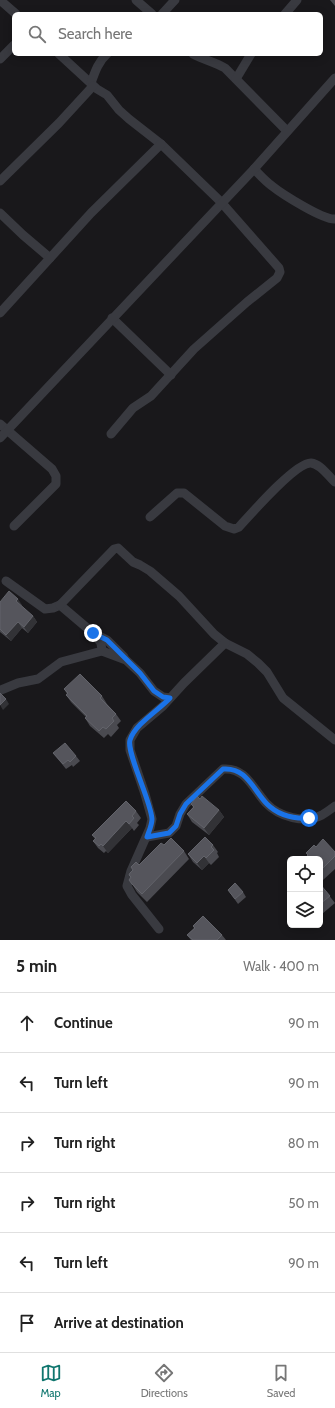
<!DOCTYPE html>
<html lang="en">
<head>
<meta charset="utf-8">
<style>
	:root { --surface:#fff; --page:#f2f2f2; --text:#222; --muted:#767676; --line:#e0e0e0; --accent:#0f766e }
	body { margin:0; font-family:Cabin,sans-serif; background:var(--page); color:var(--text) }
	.controls { position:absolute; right:12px; bottom:12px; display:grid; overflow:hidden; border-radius:6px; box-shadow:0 2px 10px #0003 }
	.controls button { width:36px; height:36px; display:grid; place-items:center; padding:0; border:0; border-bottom:1px solid var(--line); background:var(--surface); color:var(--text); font:20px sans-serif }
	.stop { position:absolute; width:12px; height:12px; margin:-9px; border:3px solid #1a73e8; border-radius:50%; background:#fff }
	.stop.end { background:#1a73e8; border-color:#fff; box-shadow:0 1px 4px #0008 }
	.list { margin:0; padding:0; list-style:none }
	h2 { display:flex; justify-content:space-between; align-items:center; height:52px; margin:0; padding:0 16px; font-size:17px }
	h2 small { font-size:13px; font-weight:400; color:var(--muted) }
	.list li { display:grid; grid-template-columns:26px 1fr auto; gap:12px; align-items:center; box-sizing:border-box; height:60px; padding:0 16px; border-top:1px solid var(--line) }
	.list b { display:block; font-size:15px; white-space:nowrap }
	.list em { font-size:13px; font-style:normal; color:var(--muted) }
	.icon { flex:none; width:22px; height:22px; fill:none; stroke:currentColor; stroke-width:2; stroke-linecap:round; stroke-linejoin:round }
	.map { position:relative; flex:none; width:335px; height:940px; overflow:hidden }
	.search { position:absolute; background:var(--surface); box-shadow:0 2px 10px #0003; left:12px; right:12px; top:12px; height:44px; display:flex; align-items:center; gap:10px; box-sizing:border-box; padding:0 14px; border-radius:6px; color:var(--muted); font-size:15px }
	.sheet { height:412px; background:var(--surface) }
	nav { display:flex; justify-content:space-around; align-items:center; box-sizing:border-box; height:56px; border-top:1px solid var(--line); background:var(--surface); font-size:11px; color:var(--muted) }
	nav a { display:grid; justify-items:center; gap:2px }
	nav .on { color:var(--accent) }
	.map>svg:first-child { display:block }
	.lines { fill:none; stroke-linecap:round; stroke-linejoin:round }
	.minor { stroke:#393a40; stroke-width:9 }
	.wall { fill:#4a4a50 }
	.shaded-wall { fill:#323236 }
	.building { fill:#55555c; stroke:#62636a }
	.route { stroke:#1a73e8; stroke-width:5 }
</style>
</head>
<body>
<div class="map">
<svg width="335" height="940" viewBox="0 0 335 940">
	<rect width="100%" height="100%" fill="#19181b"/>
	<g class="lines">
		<g class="minor">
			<polyline points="0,0 16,14"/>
			<polyline points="136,0 152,14"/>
			<polyline points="162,14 175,0"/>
			<polyline points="285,14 297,0"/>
			<polyline points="59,54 97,89 107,95 119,110 129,119 161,144 221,202 279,268 280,272 277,278 247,302 194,349 151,396 133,408 111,434"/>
			<path d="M193 54C204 60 215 62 225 68L287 131"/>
			<polyline points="0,59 14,45"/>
			<polyline points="236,79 251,54"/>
			<path d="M91 83C95 72 98 62 107 54"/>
			<path d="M254 169C259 174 265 181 272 186 282 194 323 220 335 219"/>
			<polyline points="0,181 59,123 93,86"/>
			<polyline points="0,213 23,235 50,258"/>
			<polyline points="0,313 91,213 161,144"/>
			<polyline points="112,318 171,375"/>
			<polyline points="0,424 52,469 56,476 56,484 14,526"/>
			<polyline points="0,438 254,169 335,78"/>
			<path d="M150 517 177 493H184L225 526 234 529 239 527C250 515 296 462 311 463 321 464 328 476 335 482"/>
			<polyline points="6,581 45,609 53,608 60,605 93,633 101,643 102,651"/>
			<polyline points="60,605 114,549 118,548 133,562 140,565 150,571 179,596 214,634 225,643 247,654 258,663 267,672 283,698 335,740"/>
			<polyline points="97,635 107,640 124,657"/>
			<polyline points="1,690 18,683 38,679 61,662 102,651 126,660 140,673 154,691 163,697 170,698"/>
			<path d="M147 837 169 833 176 826 180 814 186 804 223 769C246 767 253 789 266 803 279 817 305 824 322 815 327 812 331 809 335 806"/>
			<polyline points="159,929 132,895 127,886 131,871 150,828 152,819 145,794 130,750 130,740 137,728 163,706 184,683 225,643"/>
		</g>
	</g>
	<g class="wall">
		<polygon points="330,0 335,0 335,6"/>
		<polygon points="0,602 22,605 21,606 33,616 37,622 28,633 22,628 11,641 0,632"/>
		<polygon points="64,689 102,696 107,704 116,714 121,721 117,725 119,728 111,737 108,734 104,738 90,726 85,718 86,717 71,702 66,695 67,694"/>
		<polygon points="53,753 76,756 80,761 73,767 72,765 66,769"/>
		<polygon points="200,799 219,810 224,817 209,835 192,822 187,814 193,807 191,804"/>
		<polygon points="136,811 141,818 137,823 139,825 134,831 132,828 108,853 106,851 104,853 98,848 93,841 95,839 92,835"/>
		<polygon points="164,845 184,851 189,859 147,902 137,892 132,884 131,878 129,875 139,865"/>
		<polygon points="213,845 218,852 217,853 219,857 211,865 209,863 202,870 193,862 188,854"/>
		<polygon points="316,847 335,852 335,869 323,880 320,877 320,859 308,855 306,853"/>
		<polygon points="320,884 335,903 322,914 320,911"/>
		<polygon points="228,890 243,892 246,897 238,904"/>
		<polygon points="193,926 222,935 226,940 191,940 187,935 194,928"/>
	</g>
	<g class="shaded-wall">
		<polygon points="18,599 22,605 20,607 16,601"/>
		<polygon points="33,616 37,622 28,633 24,627"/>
		<polygon points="18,622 22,628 11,641 6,635"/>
		<polygon points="6,699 9,704 3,710 0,705"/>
		<polygon points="219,810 224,817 209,835 204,828"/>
		<polygon points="126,821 132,828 108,853 103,846"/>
		<polygon points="204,856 209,863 202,870 197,863"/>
	</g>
	<g class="building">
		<polygon points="9,591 18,599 16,601 33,616 24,627 18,622 6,635 0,629 0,602"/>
		<polygon points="80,674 102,696 100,698 116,714 112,718 114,721 106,729 103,727 99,731 85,718 87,716 66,695 68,693 64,689"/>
		<polygon points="0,693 6,699 0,705"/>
		<polygon points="65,743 76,756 70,762 68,760 63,764 53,753"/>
		<polygon points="197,796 200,799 202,796 219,810 204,828 187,814 194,807 191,804"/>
		<polygon points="126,801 136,811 132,816 134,818 129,824 126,821 103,846 101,844 99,846 93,841 96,838 92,835"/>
		<polygon points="205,837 213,845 211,847 214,850 206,858 204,856 197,863 188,854"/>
		<polygon points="171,838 184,851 142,894 132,884 129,880 131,877 129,875 130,873 133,870 131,867 136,862 139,865 161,843 164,845"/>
		<polygon points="323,839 335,852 335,856 320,871 320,859 304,859 308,855 306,853 314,845 316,847"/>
		<polygon points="235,883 243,892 235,899 228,890"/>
		<polygon points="320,884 330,896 320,904"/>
		<polygon points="203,916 222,935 217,940 193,940 187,935 195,928 193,926"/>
	</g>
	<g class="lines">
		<path class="route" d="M93 633 107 640 140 673 154 691 163 697 170 698C159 710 135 724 130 740 126 752 151 801 152 819 152 825 149 831 147 837L169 833 176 826 180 814 186 804 223 769C247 767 253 790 267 804 278 815 293 819 309 818"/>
	</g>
</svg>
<div class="controls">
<button><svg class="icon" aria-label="locate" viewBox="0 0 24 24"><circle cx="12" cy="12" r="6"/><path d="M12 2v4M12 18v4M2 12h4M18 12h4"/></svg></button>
<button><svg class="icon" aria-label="layers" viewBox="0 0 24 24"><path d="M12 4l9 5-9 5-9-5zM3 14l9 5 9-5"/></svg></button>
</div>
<div class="stop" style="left:309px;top:818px"></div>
<div class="stop end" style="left:93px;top:633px"></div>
<div class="search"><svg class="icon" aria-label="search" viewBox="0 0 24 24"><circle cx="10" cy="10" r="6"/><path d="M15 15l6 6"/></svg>Search here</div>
</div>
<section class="sheet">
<h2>5 min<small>Walk · 400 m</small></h2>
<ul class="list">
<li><svg class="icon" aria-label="ahead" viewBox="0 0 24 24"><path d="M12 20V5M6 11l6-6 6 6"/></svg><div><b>Continue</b></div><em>90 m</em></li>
<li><svg class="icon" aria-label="left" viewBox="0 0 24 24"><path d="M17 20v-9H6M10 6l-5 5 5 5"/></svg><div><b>Turn left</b></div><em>90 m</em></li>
<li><svg class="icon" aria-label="right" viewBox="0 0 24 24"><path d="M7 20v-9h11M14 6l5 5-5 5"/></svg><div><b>Turn right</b></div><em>80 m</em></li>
<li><svg class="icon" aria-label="right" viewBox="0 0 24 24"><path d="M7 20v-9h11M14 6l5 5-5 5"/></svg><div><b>Turn right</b></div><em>50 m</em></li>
<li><svg class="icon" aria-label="left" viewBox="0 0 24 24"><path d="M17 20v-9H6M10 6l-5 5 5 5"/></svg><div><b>Turn left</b></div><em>90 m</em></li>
<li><svg class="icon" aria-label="arrive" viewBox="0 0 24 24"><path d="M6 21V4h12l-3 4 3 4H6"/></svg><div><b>Arrive at destination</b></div></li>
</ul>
</section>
<nav>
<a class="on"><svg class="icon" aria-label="map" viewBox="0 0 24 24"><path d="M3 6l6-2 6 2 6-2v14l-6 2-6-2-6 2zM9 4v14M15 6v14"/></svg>Map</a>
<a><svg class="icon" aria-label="directions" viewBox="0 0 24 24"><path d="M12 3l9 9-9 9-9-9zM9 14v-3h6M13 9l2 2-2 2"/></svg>Directions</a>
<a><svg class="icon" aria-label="saved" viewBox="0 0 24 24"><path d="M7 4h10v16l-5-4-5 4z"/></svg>Saved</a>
</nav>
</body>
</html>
